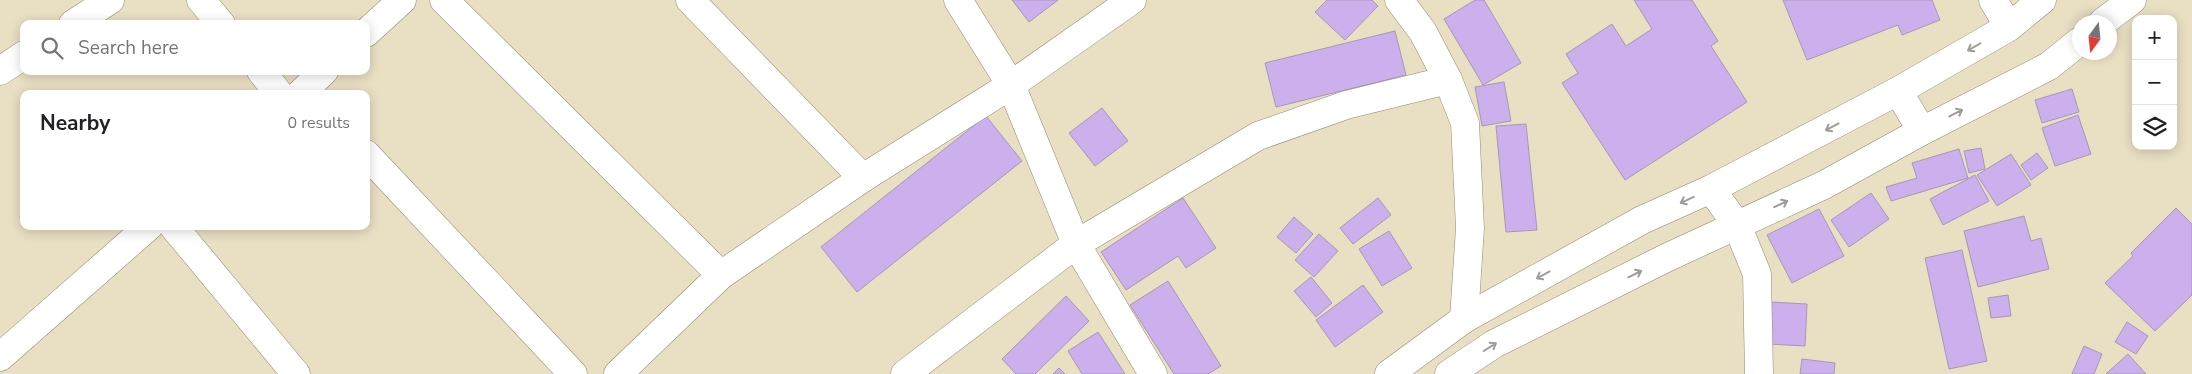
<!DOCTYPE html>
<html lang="en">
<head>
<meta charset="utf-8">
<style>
	:root { --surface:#fff; --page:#f6f6f6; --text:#202124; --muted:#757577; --line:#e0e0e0 }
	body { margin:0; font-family:"Nunito Sans",sans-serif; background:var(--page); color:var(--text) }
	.controls { position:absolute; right:15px; top:15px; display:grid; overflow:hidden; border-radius:10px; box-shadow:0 2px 12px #0003 }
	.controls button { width:45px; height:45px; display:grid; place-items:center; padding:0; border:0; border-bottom:1px solid var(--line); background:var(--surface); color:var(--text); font:25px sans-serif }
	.compass { position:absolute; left:2072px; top:15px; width:45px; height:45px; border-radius:50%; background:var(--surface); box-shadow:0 2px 12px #0003; rotate:195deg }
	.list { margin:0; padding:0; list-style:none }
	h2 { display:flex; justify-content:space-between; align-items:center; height:65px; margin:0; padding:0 20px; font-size:21px }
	h2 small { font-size:16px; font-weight:400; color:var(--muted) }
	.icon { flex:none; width:28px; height:28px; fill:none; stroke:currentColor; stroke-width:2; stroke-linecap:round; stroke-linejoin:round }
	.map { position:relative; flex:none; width:2192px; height:374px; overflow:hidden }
	.search { position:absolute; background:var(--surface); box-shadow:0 2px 12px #0003; left:20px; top:20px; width:350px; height:55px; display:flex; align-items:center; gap:12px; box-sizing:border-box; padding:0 18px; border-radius:10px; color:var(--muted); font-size:19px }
	.panel { position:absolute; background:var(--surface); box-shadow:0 2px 12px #0003; left:20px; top:90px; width:350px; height:140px; border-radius:10px }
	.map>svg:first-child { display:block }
	.building { fill:#ccb0ee; stroke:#a499b3 }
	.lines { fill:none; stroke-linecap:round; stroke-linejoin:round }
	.minor-casing { stroke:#938970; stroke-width:29 }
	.minor { stroke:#fff; stroke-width:28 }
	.oneway { stroke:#9e9c98 }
</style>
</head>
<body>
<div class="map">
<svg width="2192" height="374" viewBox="0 0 2192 374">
	<rect width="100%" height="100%" fill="#e9dfc3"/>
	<g class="building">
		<polygon points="1012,0 1058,0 1029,22"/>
		<polygon points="1327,0 1372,0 1378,6 1345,40 1315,12"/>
		<polygon points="1475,0 1484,0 1521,63 1483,85 1444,19"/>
		<polygon points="1634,0 1692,0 1718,41 1711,46 1747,102 1625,180 1562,83 1578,73 1566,54 1612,24 1626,46 1652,29"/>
		<polygon points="1783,0 1932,0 1940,20 1902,35 1898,25 1807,60"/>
		<polygon points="1395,31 1406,75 1276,107 1265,63"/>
		<polygon points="1504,82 1511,121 1482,126 1475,87"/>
		<polygon points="2072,89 2079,112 2042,123 2035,100"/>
		<polygon points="1102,108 1128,141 1095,166 1069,133"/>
		<polygon points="2078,115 2091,154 2055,166 2042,128"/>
		<polygon points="986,116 1022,161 857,292 821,247"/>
		<polygon points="1526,124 1537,230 1506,232 1496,126"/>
		<polygon points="1981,148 1985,169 1969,173 1964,151"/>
		<polygon points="1959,149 1968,178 1891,201 1886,187 1917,178 1912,163"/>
		<polygon points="2037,153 2048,168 2031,180 2021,165"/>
		<polygon points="2011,154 2031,185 1997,206 1977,175"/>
		<polygon points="1975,175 1989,201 1943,225 1930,199"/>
		<polygon points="1871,193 1889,219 1849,247 1831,220"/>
		<polygon points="1183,198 1216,248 1186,268 1178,256 1126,290 1101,252"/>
		<polygon points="1378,198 1391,215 1353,244 1340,228"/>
		<polygon points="2176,208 2192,224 2192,295 2155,331 2105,283 2133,256 2131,253"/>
		<polygon points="1819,209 1844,256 1792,283 1767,235"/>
		<polygon points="2024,216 2031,241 2041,238 2049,269 1978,287 1964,231"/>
		<polygon points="1294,217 1313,234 1296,253 1277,237"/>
		<polygon points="1389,231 1412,268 1382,286 1359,249"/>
		<polygon points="1319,234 1338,251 1314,277 1295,260"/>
		<polygon points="1962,250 1987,361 1949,369 1925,258"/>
		<polygon points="1311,277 1332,303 1316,317 1294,291"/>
		<polygon points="1168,281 1221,366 1208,374 1174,374 1130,305"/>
		<polygon points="1363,285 1383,312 1335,347 1316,320"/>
		<polygon points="2008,295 2011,316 1991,318 1988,298"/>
		<polygon points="1066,296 1089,321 1035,374 1016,374 1002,359"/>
		<polygon points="1770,302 1807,304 1805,346 1768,344"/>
		<polygon points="2127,322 2148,336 2136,354 2115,342"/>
		<polygon points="1098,332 1125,374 1082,374 1068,351"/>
		<polygon points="2084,346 2102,354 2094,374 2072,374"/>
		<polygon points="2128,354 2146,374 2106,374"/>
		<polygon points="1802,359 1835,363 1834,374 1800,374"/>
		<polygon points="1059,368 1065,374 1053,374"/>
	</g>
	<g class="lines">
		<g class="minor-casing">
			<g id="minor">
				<polyline points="201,0 221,24"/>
				<polyline points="444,0 721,275"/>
				<polyline points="690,0 863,178"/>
				<polyline points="958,0 1011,85 1076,244 1153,374"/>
				<polyline points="1399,0 1423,32 1448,80 1465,123 1470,228 1464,319"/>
				<polyline points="1993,0 2009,27"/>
				<polyline points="2103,22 2132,0"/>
				<polyline points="73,24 110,0"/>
				<polyline points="366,33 402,0"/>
				<polyline points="0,71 24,55"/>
				<polyline points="261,71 279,94"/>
				<polyline points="1898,91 1922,131"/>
				<polyline points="300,94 324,71"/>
				<polyline points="366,154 573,374"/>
				<polyline points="1711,189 1737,225 1757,274 1759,374"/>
				<polyline points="173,226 296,374"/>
				<polyline points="0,357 149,226"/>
				<polyline points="618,374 721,275 863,178 1011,85 1132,0"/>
				<polyline points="905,374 1076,244 1258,136 1346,105 1448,80"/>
				<polyline points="1389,374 1464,319 1642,220 1711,189 1898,91 2009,27 2042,0"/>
				<polyline points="1449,374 1494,344 1666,258 1824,185 1922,131 2049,66 2080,41"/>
			</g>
		</g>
		<use href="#minor" class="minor"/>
	</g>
	<defs><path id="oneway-shaft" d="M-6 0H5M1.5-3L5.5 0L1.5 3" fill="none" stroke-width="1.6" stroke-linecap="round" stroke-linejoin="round" transform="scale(1.25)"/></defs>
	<g class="oneway">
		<use href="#oneway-shaft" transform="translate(1974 47) rotate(150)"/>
		<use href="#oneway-shaft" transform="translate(1956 113) rotate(-27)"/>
		<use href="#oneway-shaft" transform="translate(1832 127) rotate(152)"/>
		<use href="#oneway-shaft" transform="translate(1687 200) rotate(156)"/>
		<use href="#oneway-shaft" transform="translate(1781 204) rotate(-25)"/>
		<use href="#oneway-shaft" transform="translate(1635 274) rotate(-26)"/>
		<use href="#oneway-shaft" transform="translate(1543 275) rotate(151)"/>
		<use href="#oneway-shaft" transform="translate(1490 347) rotate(-32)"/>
	</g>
</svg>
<div class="controls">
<button>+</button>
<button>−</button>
<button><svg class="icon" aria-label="layers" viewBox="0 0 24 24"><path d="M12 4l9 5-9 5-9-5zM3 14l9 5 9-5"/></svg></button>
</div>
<svg class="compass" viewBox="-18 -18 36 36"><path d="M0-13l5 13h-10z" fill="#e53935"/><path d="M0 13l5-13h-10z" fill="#757577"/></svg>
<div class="search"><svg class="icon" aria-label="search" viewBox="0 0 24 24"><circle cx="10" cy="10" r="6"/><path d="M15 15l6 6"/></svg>Search here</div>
<section class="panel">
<h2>Nearby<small>0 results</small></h2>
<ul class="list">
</ul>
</section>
</div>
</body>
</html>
